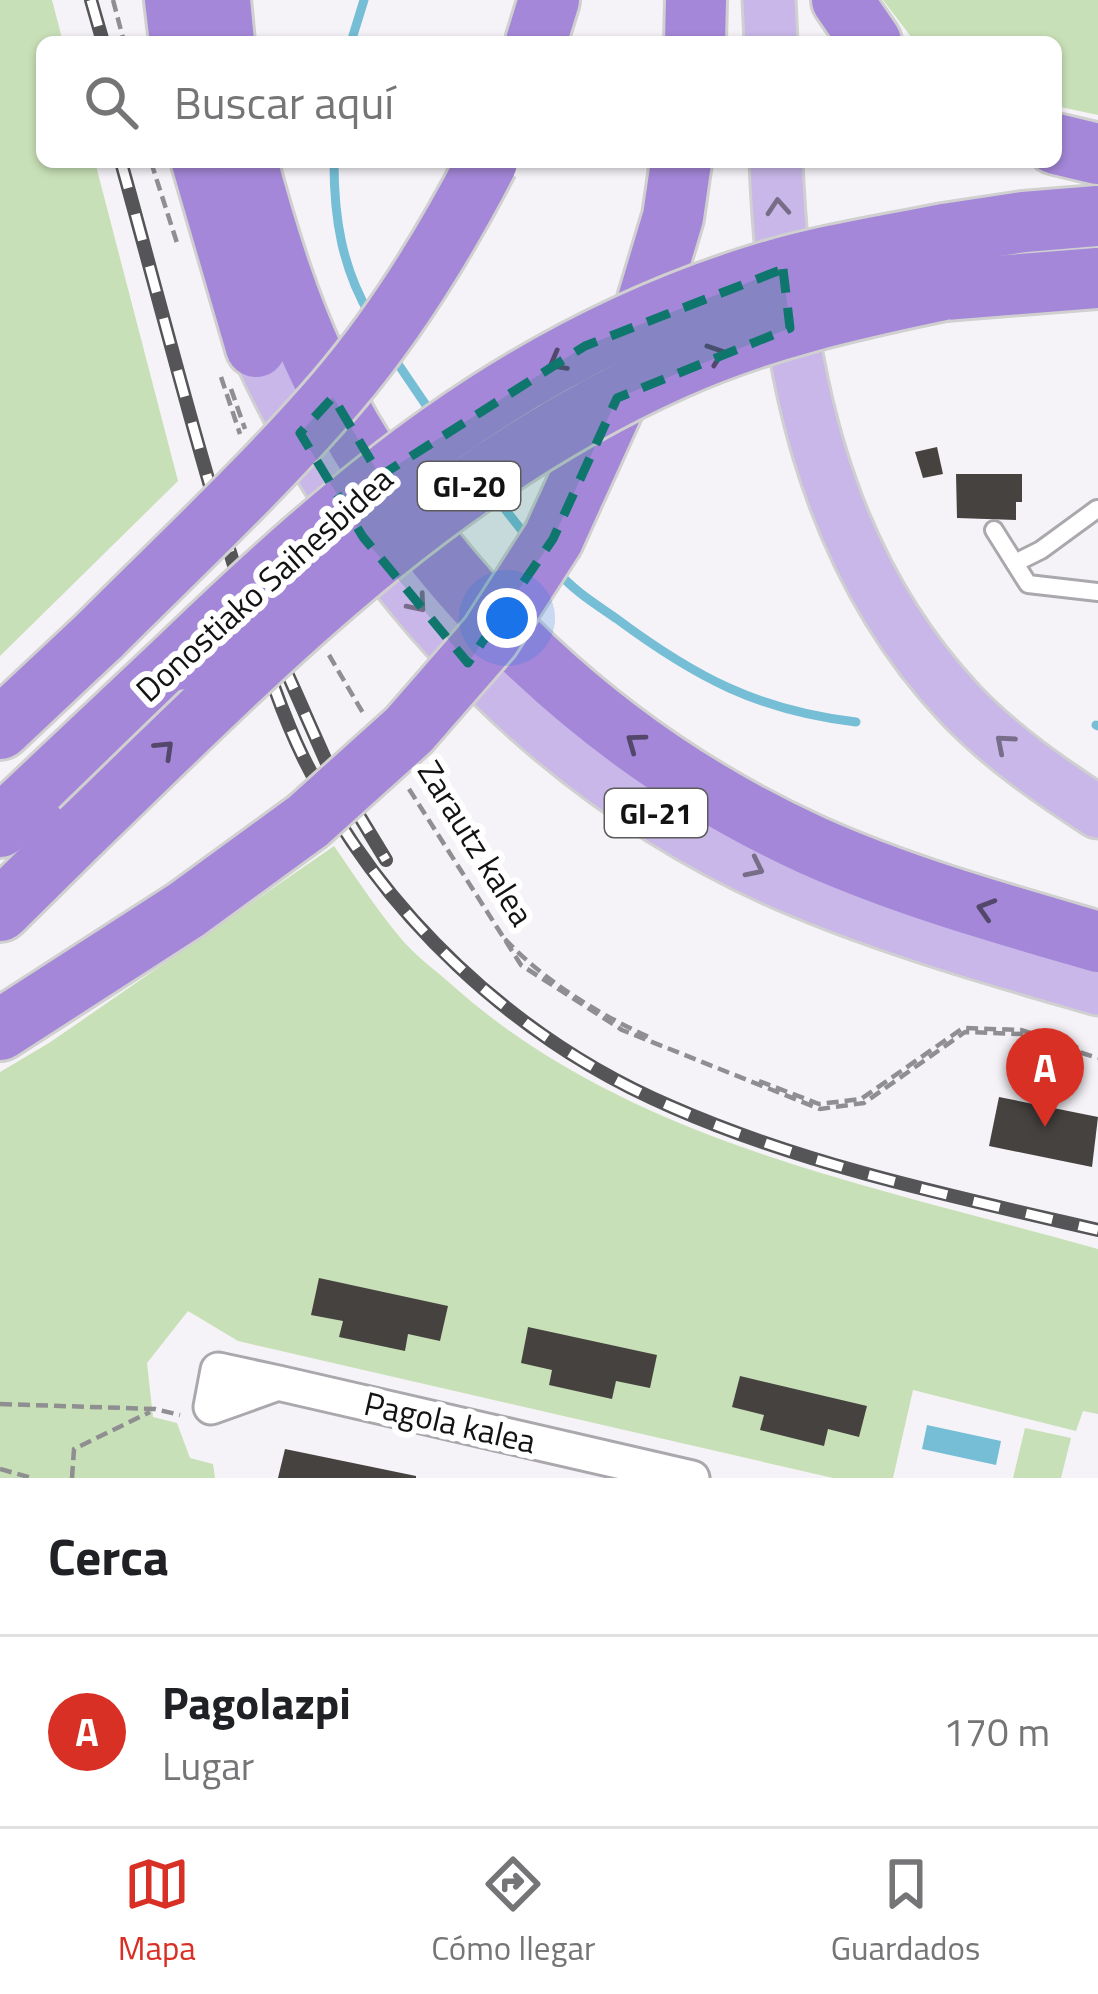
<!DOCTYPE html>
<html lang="es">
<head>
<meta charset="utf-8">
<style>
	:root { --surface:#fff; --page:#f2f2f2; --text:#202124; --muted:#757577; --line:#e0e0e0; --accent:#d93025 }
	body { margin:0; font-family:"Titillium Web",sans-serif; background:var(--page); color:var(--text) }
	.you { position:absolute; left:507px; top:618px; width:42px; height:42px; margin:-30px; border:9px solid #fff; border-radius:50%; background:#1a73e8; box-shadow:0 0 0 18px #1a73e833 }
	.badge { display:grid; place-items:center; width:78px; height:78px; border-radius:50%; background:var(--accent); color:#fff; font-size:39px; font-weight:700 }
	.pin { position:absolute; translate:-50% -99px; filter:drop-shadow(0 3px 6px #0008) }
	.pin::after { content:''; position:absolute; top:63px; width:42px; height:36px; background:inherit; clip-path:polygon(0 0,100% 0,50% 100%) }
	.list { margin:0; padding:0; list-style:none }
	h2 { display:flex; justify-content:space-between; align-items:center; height:156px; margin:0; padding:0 48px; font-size:51px }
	h2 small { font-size:39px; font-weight:400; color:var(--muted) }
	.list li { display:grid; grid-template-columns:78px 1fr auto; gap:36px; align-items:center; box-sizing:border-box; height:192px; padding:0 48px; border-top:3px solid var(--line) }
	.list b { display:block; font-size:45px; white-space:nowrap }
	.list p { margin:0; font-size:39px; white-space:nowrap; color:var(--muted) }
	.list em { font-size:39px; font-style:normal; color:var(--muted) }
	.icon { flex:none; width:66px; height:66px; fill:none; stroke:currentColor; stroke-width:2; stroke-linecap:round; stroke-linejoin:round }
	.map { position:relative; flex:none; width:1098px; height:1478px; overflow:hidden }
	.search { position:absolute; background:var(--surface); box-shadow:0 3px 9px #0004; left:36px; right:36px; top:36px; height:132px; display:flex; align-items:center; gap:30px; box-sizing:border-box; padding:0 42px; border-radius:18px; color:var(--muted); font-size:45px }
	.sheet { height:348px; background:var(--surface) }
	nav { display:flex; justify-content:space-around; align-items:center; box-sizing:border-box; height:168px; border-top:3px solid var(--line); background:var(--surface); font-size:33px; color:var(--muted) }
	nav a { display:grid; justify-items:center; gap:6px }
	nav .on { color:var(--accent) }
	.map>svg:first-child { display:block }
	.green { fill:#c8e0b7 }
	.water { fill:#76bed6 }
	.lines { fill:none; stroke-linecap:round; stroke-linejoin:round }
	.stream { stroke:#76bed6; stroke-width:9 }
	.building { fill:#454240 }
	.service-casing { stroke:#aaa8ac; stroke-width:22 }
	.minor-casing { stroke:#aaa8ac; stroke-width:39 }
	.primary-casing { stroke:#d0d0d0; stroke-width:57 }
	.motorway-casing { stroke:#d0d0d0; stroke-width:66 }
	.path { stroke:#8f8e91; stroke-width:4.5; stroke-dasharray:12 6; stroke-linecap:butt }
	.service { stroke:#fff; stroke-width:16 }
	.minor { stroke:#fff; stroke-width:33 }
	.primary { stroke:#c8b7e8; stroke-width:51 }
	.motorway { stroke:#a487d8; stroke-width:60 }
	.rail-casing { stroke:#555456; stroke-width:14 }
	.rail { stroke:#fff; stroke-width:9; stroke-dasharray:27; stroke-linecap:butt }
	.motorway-bridge-casing { stroke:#d0d0d0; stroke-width:66; stroke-linecap:butt }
	.motorway-bridge { stroke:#a487d8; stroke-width:60 }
	.oneway { stroke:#776d89 }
	.oneway2 { stroke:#54476c }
	.marked { fill:#0f766e; fill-opacity:0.2; stroke:#0f766e; stroke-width:9; stroke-dasharray:24 15; stroke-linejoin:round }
	.labels { text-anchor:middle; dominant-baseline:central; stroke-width:12; stroke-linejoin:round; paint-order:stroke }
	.shield { fill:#fff; stroke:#5a5a5a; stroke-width:3 }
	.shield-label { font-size:30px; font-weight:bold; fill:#131314 }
	.street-label { font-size:33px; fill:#131314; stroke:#fff }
</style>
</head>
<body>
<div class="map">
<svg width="1098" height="1478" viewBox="0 0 1098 1478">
	<rect width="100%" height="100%" fill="#f5f3f7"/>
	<g class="green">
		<polygon points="0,0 52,0 63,42 42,42 42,162 95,162 178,481 0,656"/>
		<polygon points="883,0 1098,0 1098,115 1056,106 1056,42 915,42"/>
		<path d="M334 846C355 876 375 907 398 935 413 954 434 969 452 985 629 1143 876 1186 1098 1249V1414L1083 1411 1076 1431 913 1390 893 1478H833L238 1341 188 1311 147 1363 153 1417 177 1423 190 1458 213 1464 215 1478H0V1072L49 1043Z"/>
		<polygon points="1025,1428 1071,1438 1061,1478 1013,1478"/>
	</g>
	<polygon class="water" points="927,1425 1001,1441 996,1465 922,1449"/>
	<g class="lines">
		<g class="stream">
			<polyline points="351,42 364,0"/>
			<path d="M334 162C334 219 342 268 371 317"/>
			<polyline points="394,358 432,414"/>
			<polyline points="493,494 527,537"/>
			<path d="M558 572C574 591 597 605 617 619 695 677 759 711 856 722"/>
			<polyline points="1096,725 1098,726"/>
		</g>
	</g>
	<g class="building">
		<polygon points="937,447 943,474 923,478 915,452"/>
		<polygon points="956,474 1022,474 1022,502 1016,502 1016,520 957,518"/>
		<polygon points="999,1097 1098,1117 1092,1167 989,1146"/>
		<polygon points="319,1278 448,1306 440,1341 408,1334 405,1351 339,1337 343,1321 311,1315"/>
		<polygon points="528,1327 657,1355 650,1388 616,1381 612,1399 549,1385 552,1370 521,1363"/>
		<polygon points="740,1376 867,1406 859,1437 828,1429 824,1446 760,1430 764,1415 732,1407"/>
		<polygon points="285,1449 416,1476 416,1478 278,1478"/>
	</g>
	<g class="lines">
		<g class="service-casing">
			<g id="service">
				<polyline points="994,530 1028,584 1098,592"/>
				<polyline points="1015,563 1041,550 1097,509"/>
			</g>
		</g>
		<g class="minor-casing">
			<polyline id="minor" points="278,1383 211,1407 218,1370 278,1383 692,1478"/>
		</g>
		<g class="primary-casing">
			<g id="primary">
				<polyline points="769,0 771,42"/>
				<path d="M776 162C784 358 821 557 961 705 1001 747 1050 781 1098 812"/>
				<path d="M241 310C346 566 545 785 803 892 899 932 999 960 1098 989"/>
			</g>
		</g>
		<g class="motorway-casing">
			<g id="motorway">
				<polyline points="175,0 180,42"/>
				<polyline points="220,0 224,42"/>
				<polyline points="842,0 871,42"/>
				<polyline points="536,42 549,0"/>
				<polyline points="695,42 696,0"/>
				<polyline points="1056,144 1098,154"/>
				<polyline points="202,162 256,347"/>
				<path d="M247 162C268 240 293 321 331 393 437 593 607 752 813 846 905 887 1002 914 1098 942"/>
				<polyline points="945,234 1024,222 1098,216"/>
				<polyline points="944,290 1098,278"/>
				<polyline points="553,539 622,387 673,217 681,162"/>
				<polyline points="0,729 100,635"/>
				<polyline points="0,827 177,660"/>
				<polyline points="0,911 81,831"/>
				<polyline points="0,1030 186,910 308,821"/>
			</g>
		</g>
		<g class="path">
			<polyline points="113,0 124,42"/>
			<polyline points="151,162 178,246"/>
			<polyline points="221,377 240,434"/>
			<polyline points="231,389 245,429"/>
			<polyline points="329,655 363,713"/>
			<polyline points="409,789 521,965 622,1030 820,1109 864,1103 965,1032 1021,1034 1098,1058"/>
			<path d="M505 939C545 982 600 1015 653 1039"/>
			<polyline points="759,1081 819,1104 861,1099 963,1028 1021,1030 1078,1048"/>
			<polyline points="0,1404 155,1409 180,1415"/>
			<polyline points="0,1469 32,1478"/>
			<polyline points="72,1478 74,1449 150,1412"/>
		</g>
		<use href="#service" class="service"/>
		<use href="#minor" class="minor"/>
		<use href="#primary" class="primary"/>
		<use href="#motorway" class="motorway"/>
		<g class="rail-casing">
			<g id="rail">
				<polyline points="91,0 103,42"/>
				<path d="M121 162C160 302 195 443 239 581 259 641 276 702 304 759 379 912 515 1040 672 1107 807 1166 955 1197 1098 1230"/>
				<polyline points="283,664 326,761 386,860"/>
			</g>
		</g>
		<use href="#rail" class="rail"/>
		<g class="motorway-bridge-casing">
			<g id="motorway-bridge">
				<path d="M100 635C180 555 263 478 337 392 396 323 445 243 487 162"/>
				<path d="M177 660C352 491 519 349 758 275 818 256 883 246 945 234"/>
				<polyline points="308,821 409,730 490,637 553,539"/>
				<path d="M81 831C266 652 436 476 674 369 759 330 853 309 944 290"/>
			</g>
		</g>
		<use href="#motorway-bridge" class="motorway-bridge"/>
	</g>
	<defs><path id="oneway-chevron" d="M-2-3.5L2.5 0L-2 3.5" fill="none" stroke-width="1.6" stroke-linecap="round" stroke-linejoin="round" transform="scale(3)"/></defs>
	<g class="oneway">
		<use href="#oneway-chevron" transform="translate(778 207) rotate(-94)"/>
		<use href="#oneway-chevron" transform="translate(418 604) rotate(50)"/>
		<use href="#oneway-chevron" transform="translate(1004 743) rotate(-139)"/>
		<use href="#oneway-chevron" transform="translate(755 868) rotate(26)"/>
	</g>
	<g class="oneway2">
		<use href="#oneway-chevron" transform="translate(716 354) rotate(-19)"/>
		<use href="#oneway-chevron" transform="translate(557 362) rotate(151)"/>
		<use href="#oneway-chevron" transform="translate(635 742) rotate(-144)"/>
		<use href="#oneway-chevron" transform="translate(165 749) rotate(-44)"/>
		<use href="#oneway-chevron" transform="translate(986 909) rotate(-163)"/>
	</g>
	<path class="marked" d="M783 269 790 328 617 398 553 539 468 663 363 537 300 433 333 397 380 476 585 346Z"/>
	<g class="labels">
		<g class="shield">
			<rect x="418" y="462" width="102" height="48" rx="9"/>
			<rect x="605" y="789" width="102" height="48" rx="9"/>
		</g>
		<g class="shield-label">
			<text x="469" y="486">GI-20</text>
			<text x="656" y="813">GI-21</text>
		</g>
		<g class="street-label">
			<text transform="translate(264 584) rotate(-42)">Donostiako Saihesbidea</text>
			<text transform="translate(476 843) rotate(58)">Zarautz kalea</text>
			<text transform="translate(450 1422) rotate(13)">Pagola kalea</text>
		</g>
	</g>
</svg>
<div class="you"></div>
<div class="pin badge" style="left:1045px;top:1127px">A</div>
<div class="search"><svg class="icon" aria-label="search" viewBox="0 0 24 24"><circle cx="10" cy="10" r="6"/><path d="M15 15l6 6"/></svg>Buscar aquí</div>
</div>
<section class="sheet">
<h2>Cerca<small></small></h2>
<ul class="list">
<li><span class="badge">A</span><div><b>Pagolazpi</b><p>Lugar</p></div><em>170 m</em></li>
</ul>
</section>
<nav>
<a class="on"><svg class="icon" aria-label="map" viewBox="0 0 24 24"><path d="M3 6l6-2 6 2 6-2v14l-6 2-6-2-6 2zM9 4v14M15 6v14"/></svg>Mapa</a>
<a><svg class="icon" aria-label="directions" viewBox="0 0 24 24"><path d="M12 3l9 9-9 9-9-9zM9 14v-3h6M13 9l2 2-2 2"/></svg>Cómo llegar</a>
<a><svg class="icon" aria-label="saved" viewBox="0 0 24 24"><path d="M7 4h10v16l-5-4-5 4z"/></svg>Guardados</a>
</nav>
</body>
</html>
